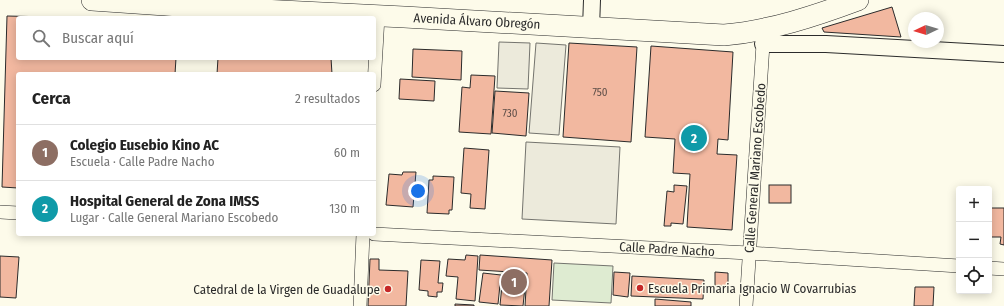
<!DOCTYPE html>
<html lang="es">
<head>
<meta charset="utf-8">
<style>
	:root { --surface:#fff; --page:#f6f6f6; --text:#222; --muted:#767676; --line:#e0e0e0; --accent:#db2777 }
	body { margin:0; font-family:"Fira Sans Condensed",sans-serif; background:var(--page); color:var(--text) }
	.controls { position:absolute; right:12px; bottom:12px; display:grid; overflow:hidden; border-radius:4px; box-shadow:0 2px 10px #0003 }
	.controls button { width:36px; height:36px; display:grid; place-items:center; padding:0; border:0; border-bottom:1px solid var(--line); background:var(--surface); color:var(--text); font:20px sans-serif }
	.compass { position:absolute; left:908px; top:12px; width:36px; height:36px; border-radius:50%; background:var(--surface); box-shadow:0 2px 10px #0003; rotate:266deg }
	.you { position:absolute; left:418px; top:191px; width:14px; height:14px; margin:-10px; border:3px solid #fff; border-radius:50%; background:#1a73e8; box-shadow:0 0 0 6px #1a73e833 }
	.badge { display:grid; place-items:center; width:26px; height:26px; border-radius:50%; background:var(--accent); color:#fff; font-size:13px; font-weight:700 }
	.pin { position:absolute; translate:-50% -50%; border:2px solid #fff; box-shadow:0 1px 4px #0006 }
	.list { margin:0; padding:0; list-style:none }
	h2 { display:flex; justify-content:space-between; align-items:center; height:52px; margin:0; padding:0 16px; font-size:17px }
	h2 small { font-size:13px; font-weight:400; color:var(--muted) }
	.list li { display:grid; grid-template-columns:26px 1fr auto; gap:12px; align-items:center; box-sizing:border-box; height:56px; padding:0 16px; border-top:1px solid var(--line) }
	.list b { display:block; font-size:15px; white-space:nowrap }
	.list p { margin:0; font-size:13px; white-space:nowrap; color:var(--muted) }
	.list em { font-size:13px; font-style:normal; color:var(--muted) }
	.icon { flex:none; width:22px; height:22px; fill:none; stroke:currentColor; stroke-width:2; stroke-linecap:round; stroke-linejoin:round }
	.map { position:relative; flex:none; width:1004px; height:306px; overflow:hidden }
	.search { position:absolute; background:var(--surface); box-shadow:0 2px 10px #0003; left:16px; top:16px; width:360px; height:44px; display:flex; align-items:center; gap:10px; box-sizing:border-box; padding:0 14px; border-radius:4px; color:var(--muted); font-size:15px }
	.panel { position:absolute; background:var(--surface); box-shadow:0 2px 10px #0003; left:16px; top:72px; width:360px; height:164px; border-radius:4px }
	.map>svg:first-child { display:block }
	.green { fill:#deebd1; stroke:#74746e }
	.parking { fill:#eceadb; stroke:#74746e }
	.building { fill:#f2b8a0; stroke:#2b2b2b }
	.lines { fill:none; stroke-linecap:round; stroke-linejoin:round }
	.minor-casing { stroke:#2b2b2b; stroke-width:14 }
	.tertiary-casing { stroke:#2b2b2b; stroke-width:18 }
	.trunk-casing { stroke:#2b2b2b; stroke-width:22 }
	.minor { stroke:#fdfbea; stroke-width:13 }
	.tertiary { stroke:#fdfbea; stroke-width:16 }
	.trunk { stroke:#fdfbea; stroke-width:21 }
	.poi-dot { fill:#c62828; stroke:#fdfbea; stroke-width:1.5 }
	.labels { text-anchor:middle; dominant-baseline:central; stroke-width:3; stroke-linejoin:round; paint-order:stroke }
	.number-label { font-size:11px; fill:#5d4e48 }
	.street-label { font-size:13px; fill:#2b2b2b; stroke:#fdfbea }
	.poi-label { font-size:13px; fill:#2b2b2b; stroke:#fdfbea; text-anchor:start }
</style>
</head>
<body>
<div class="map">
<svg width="1004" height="306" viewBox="0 0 1004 306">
	<rect width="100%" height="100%" fill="#fdfbea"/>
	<polygon class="green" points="554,263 613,266 611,303 552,300"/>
	<g class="parking">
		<polygon points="499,42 530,43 528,89 497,88"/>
		<polygon points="536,43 566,45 559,135 529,133"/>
		<polygon points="526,142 620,147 616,224 522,219"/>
	</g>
	<g class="building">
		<polygon points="892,7 901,37 824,32 822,28"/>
		<polygon points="7,16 94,18 18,18 18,58 176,58 175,74 18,74 18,188 2,187"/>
		<polygon points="569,43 637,47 631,142 563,137"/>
		<polygon points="651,46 733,52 728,140 718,139 717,154 737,155 732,230 687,227 690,174 673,173 675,139 645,137"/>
		<polygon points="413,49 462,51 461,80 412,77"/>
		<polygon points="218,58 331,58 332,74 217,74"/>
		<polygon points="471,75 495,76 491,134 459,132 462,87 470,88"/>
		<polygon points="400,79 435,81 434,101 399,99"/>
		<polygon points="495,91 529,93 526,136 492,133"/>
		<polygon points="464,148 489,150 485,209 470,208 471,194 461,193"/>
		<polygon points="403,172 416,172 413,207 386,205 389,174 402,175"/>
		<polygon points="433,176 454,177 452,210 449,210 449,214 427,213 429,180 433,180"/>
		<polygon points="674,185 687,186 683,224 671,223 671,226 664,226 667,191 674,192"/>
		<rect x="769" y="185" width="22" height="18"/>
		<polygon points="990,208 1004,208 1004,245 1000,244 1001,237 990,237"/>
		<polygon points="466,255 478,256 475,301 456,299 458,277 446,276 448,259 465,260"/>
		<polygon points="480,255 552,260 549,306 525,306 527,273 479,270"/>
		<polygon points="0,256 19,257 16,298 0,297"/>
		<polygon points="370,259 379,259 379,270 408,271 406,306 368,306"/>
		<polygon points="421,260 440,261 438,283 443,283 442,292 437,292 437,297 428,296 428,291 419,290"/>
		<polygon points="614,272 630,273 628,297 613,295"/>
		<polygon points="715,272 728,273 728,286 715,286"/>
		<polygon points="483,273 501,275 498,304 479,302"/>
		<polygon points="503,275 526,277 523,306 500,305"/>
		<polygon points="632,276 704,280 703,299 631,296"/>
		<polygon points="915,287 934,287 933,306 914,306"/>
		<polygon points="655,299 691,302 691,306 655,306"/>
		<polygon points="455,304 474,305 474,306 455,306"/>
	</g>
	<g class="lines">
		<g class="minor-casing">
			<g id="minor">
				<polyline points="374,85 378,16"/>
				<polyline points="0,212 18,213"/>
				<polyline points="374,234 749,253 959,266"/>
				<polyline points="989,268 1004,269"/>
				<polyline points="360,306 363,234"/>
				<polyline points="746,306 763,44 763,34"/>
			</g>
		</g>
		<g class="tertiary-casing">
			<g id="tertiary">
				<polyline points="591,28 592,0"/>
				<polyline points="763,44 826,44 1004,54"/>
			</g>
		</g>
		<g class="trunk-casing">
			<path id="trunk" d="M92 0 180 6 404 17 724 35C770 31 815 16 858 0"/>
		</g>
		<use href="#minor" class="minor"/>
		<use href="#tertiary" class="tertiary"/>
		<use href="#trunk" class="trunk"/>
	</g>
	<g class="poi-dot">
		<circle cx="640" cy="288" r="4"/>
		<circle cx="388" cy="289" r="4"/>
	</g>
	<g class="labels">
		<g class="number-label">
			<text x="600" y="92">750</text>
			<text x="510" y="113">730</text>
		</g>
		<g class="street-label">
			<text transform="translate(477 21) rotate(3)">Avenida Álvaro Obregón</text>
			<text transform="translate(755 168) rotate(-86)">Calle General Mariano Escobedo</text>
			<text transform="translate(667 249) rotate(3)">Calle Padre Nacho</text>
		</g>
		<g class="poi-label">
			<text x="648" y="288">Escuela Primaria Ignacio W Covarrubias</text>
			<text x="380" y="289" text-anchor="end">Catedral de la Virgen de Guadalupe</text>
		</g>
	</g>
</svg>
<div class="controls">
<button>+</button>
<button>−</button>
<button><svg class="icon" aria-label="locate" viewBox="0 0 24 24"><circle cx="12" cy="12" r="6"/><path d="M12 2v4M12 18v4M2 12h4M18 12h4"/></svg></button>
</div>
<svg class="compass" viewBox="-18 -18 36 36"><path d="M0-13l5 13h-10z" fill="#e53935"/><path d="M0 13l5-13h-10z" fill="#767676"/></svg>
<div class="you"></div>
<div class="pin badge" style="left:514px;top:282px;background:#8d6e63">1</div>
<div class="pin badge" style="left:694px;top:138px;background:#0f9aa8">2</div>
<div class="search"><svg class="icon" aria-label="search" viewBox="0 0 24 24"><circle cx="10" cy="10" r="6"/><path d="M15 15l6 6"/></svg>Buscar aquí</div>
<section class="panel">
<h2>Cerca<small>2 resultados</small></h2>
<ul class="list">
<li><span class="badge" style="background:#8d6e63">1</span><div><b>Colegio Eusebio Kino AC</b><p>Escuela · Calle Padre Nacho</p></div><em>60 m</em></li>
<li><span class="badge" style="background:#0f9aa8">2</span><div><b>Hospital General de Zona IMSS</b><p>Lugar · Calle General Mariano Escobedo</p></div><em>130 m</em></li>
</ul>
</section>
</div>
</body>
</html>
